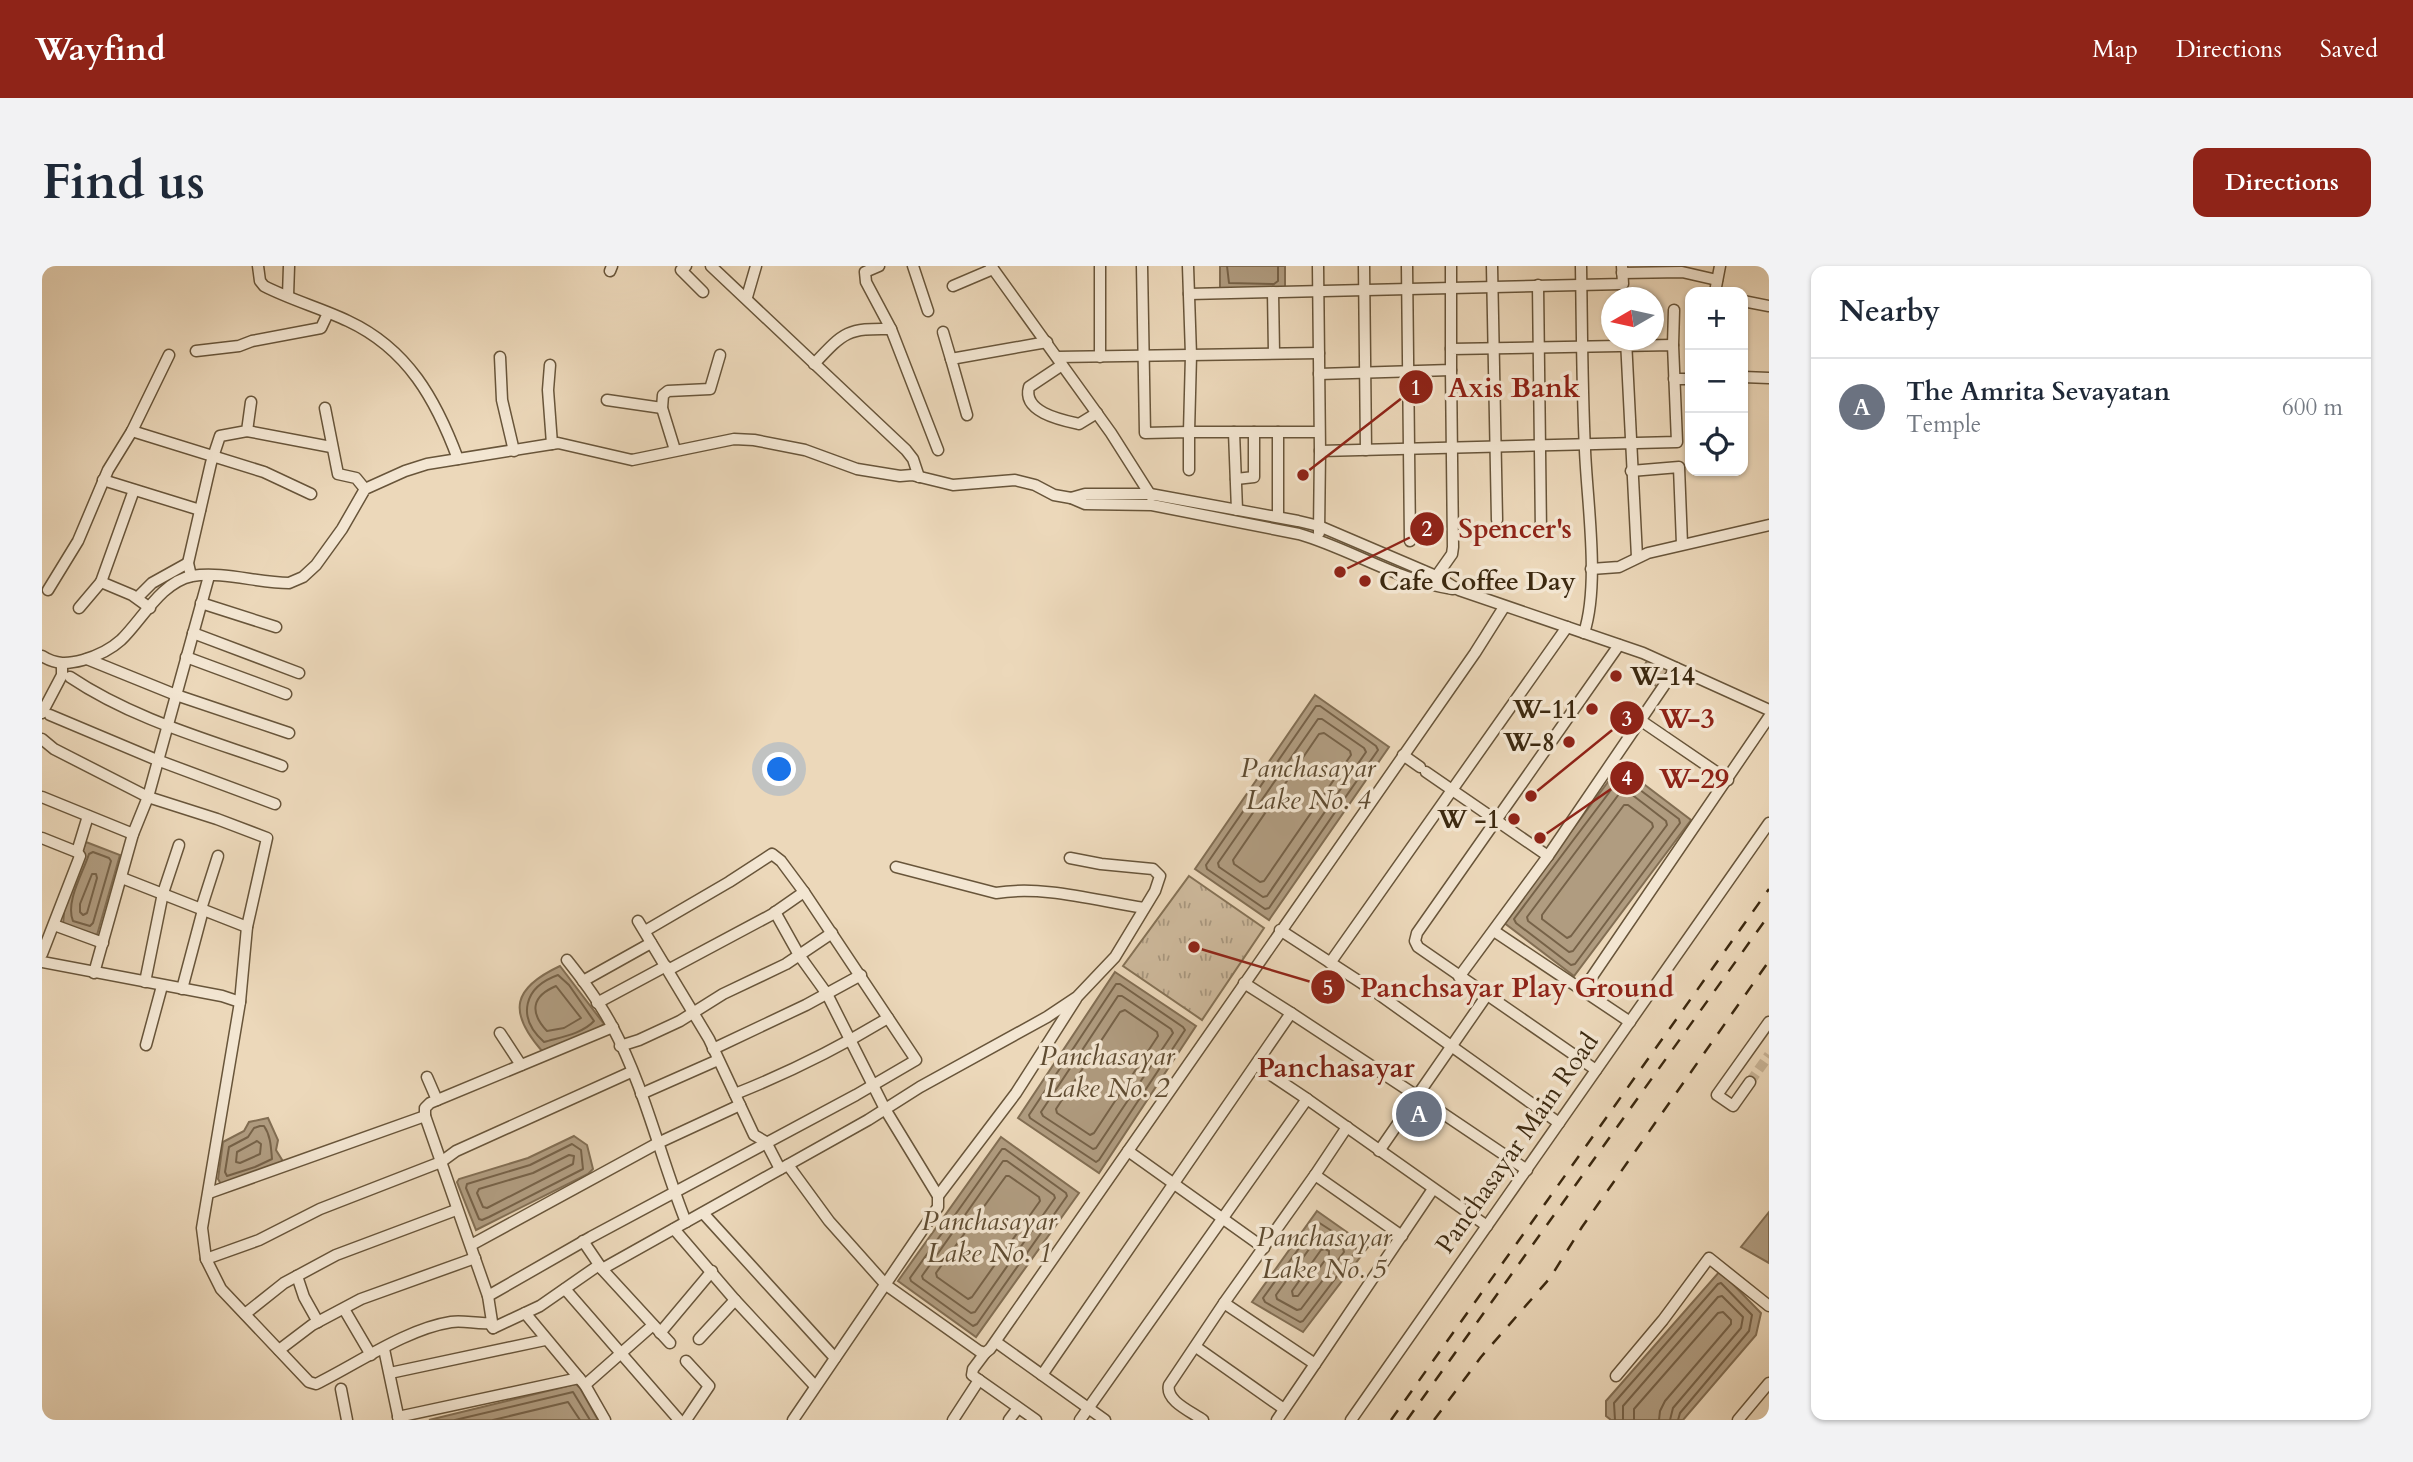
<!DOCTYPE html>
<html lang="en">
<head>
<meta charset="utf-8">
<style>
	:root { --surface:#fff; --page:#f2f2f3; --text:#1f2937; --muted:#747a83; --line:#e0e1e3; --accent:#8f2418 }
	body { margin:0; font-family:Cardo,serif; background:var(--page); color:var(--text) }
	.controls { position:absolute; right:21px; top:21px; display:grid; overflow:hidden; border-radius:14px; box-shadow:0 2px 5px #0004 }
	.controls button { width:63px; height:63px; display:grid; place-items:center; padding:0; border:0; border-bottom:2px solid var(--line); background:var(--surface); color:var(--text); font:35px sans-serif }
	.compass { position:absolute; left:1559px; top:21px; width:63px; height:63px; border-radius:50%; background:var(--surface); box-shadow:0 2px 5px #0004; rotate:261deg }
	.you { position:absolute; left:738px; top:504px; width:24px; height:24px; margin:-18px; border:5px solid #fff; border-radius:50%; background:#1a73e8; box-shadow:0 0 0 10px #1a73e833 }
	.badge { display:grid; place-items:center; width:46px; height:46px; border-radius:50%; background:var(--accent); color:#fff; font-size:23px; font-weight:700 }
	.pin { position:absolute; translate:-50% -50%; border:4px solid #fff; box-shadow:0 2px 7px #0006 }
	.list { margin:0; padding:0; list-style:none }
	h2 { display:flex; justify-content:space-between; align-items:center; height:91px; margin:0; padding:0 28px; font-size:30px }
	h2 small { font-size:23px; font-weight:400; color:var(--muted) }
	.list li { display:grid; grid-template-columns:46px 1fr auto; gap:21px; align-items:center; box-sizing:border-box; height:98px; padding:0 28px; border-top:2px solid var(--line) }
	.list b { display:block; font-size:26px; white-space:nowrap }
	.list p { margin:0; font-size:23px; white-space:nowrap; color:var(--muted) }
	.list em { font-size:23px; font-style:normal; color:var(--muted) }
	.icon { flex:none; width:38px; height:38px; fill:none; stroke:currentColor; stroke-width:2; stroke-linecap:round; stroke-linejoin:round }
	.map { position:relative; flex:none; width:1727px; height:1154px; overflow:hidden; border-radius:14px }
	header { display:flex; align-items:center; gap:42px; box-sizing:border-box; height:98px; padding:0 35px; background:var(--accent); color:#fff }
	header strong { font-size:33px }
	nav { display:flex; gap:38px; margin-inline-start:auto; font-size:24px }
	.intro { display:flex; align-items:center; justify-content:space-between; box-sizing:border-box; height:168px; padding:0 42px }
	h1 { margin:0; font-size:49px }
	.button { padding:18px 32px; border-radius:14px; background:var(--accent); color:#fff; font-size:24px; font-weight:700 }
	main { display:flex; gap:42px; padding:0 42px }
	aside { flex:1; background:var(--surface); border-radius:14px; box-shadow:0 2px 5px #0004 }
	.map>svg:first-child { display:block }
	.park { fill:url(#park-tufts); stroke:#857256; stroke-width:2 }
	.water { fill:#b09c80; stroke:#826e53; stroke-width:2 }
	.lines { fill:none; stroke-linecap:round; stroke-linejoin:round }
	.shore { stroke:#766248; stroke-width:2 }
	.minor-tunnel { stroke:#c9b598; stroke-width:10; stroke-dasharray:10 5; stroke-linecap:butt }
	.minor-casing { stroke:#68553a; stroke-width:13 }
	.minor { stroke:#f3e6d2; stroke-width:10 }
	.rail { stroke:#3c2910; stroke-width:2.5; stroke-dasharray:12 12; stroke-linecap:butt }
	.poi-dot { fill:#8f2418; stroke:#f3e6d2; stroke-width:2.5 }
	.labels { text-anchor:middle; dominant-baseline:central; stroke-width:7; stroke-linejoin:round; paint-order:stroke }
	.poi-label { font-size:26px; font-weight:bold; fill:#3c2910; stroke:#f3e6d2; text-anchor:end }
	.street-label { font-size:26px; fill:#3c2910; stroke:#f3e6d2 }
	.water-label { font-size:28px; font-style:italic; fill:#5f4c32; stroke:#f3e6d2 }
	.neighbourhood-label { font-size:28px; font-weight:bold; fill:#7a1f14; stroke:#f3e6d2 }
	.leader { fill:none; stroke:#8f2418; stroke-width:2.5 }
	.callout-dot { fill:#8f2418; stroke:#f3e6d2; stroke-width:2.5 }
	.mark-label { font-size:21px; text-anchor:middle; font-weight:bold; fill:#fff }
	.callout-label { font-size:28px; text-anchor:middle; font-weight:bold; fill:#8f2418; stroke:#f3e6d2; stroke-width:7; stroke-linejoin:round; paint-order:stroke }
</style>
</head>
<body>
<header>
<strong>Wayfind</strong>
<nav><a>Map</a><a>Directions</a><a>Saved</a></nav>
</header>
<div class="intro"><h1>Find us</h1><a class="button">Directions</a></div>
<main>
<div class="map">
<svg width="1727" height="1154" viewBox="0 0 1727 1154">
	<defs>
		<pattern id="park-tufts" width="24" height="20" patternUnits="userSpaceOnUse" patternTransform="scale(1.75)"><rect width="24" height="20" fill="#ceba9d"/><path d="M3 7l-1-3M5 7V3M7 7l1-3M15 17l-1-3M17 17v-4M19 17l1-3" fill="none" stroke="#a8977f"/></pattern>
	</defs>
	<rect width="100%" height="100%" fill="#ecd8ba"/>
	<filter id="stains"><feTurbulence type="fractalNoise" baseFrequency=".00286" numOctaves="4"/><feColorMatrix values="0 0 0 0 .2 0 0 0 0 .09 0 0 0 0 .02 0 0 0 .5 -.17"/></filter>
	<radialGradient id="worn" r=".72"><stop offset=".6" stop-color="#630" stop-opacity="0"/><stop offset="1" stop-color="#630" stop-opacity=".3"/></radialGradient>
	<g class="park">
		<polygon points="1607,392 1631,403 1616,421 1596,409"/>
		<polygon points="1147,610 1222,662 1160,754 1081,700"/>
	</g>
	<g class="water">
		<rect x="1178" y="0" width="65" height="25"/>
		<polygon points="1273,429 1347,481 1227,654 1153,603"/>
		<polygon points="1578,500 1649,554 1532,710 1461,656"/>
		<polygon points="44,576 78,589 55,669 21,659 23,635"/>
		<path d="M518 700 562 758C542 772 522 775 500 785 465 745 471 722 518 700Z"/>
		<polygon points="1073,706 1154,760 1057,907 976,852"/>
		<polygon points="226,852 236,874 234,884 242,897 179,918 176,913 181,876 202,865 207,856"/>
		<polygon points="532,870 545,879 551,903 546,908 434,964 415,916 417,913 486,892"/>
		<polygon points="959,871 1037,927 934,1071 856,1015"/>
		<polygon points="1275,945 1326,981 1261,1066 1210,1036"/>
		<polygon points="1727,946 1727,997 1699,981"/>
		<polygon points="1678,1005 1719,1047 1714,1069 1641,1154 1569,1154 1564,1150 1564,1135"/>
		<polygon points="534,1118 538,1122 556,1154 387,1154"/>
	</g>
	<g class="lines">
		<g class="shore">
			<polyline points="1185,0 1187,17 1232,18 1236,15 1236,0"/>
			<polygon points="1274,440 1278,440 1334,480 1336,484 1227,642 1223,643 1165,603 1164,599"/>
			<polygon points="1276,453 1280,453 1322,482 1324,486 1225,630 1221,631 1177,601 1176,597"/>
			<polygon points="1282,467 1308,485 1309,489 1222,615 1218,616 1192,598 1191,594 1277,468"/>
			<polygon points="1578,512 1582,512 1637,553 1638,557 1533,698 1529,699 1474,657 1472,653"/>
			<polygon points="1580,524 1584,524 1624,555 1625,559 1531,685 1527,686 1486,655 1485,651"/>
			<polygon points="1582,539 1586,539 1610,557 1611,561 1529,670 1525,672 1500,653 1500,649"/>
			<path d="M51 586 67 592 69 595 51 657 48 660 31 655C23 636 41 607 47 588Z"/>
			<polygon points="50,608 54,608 55,612 45,647 41,649 38,646 38,638"/>
			<path d="M516 709 527 719 552 755C540 768 519 771 502 776 474 751 482 721 516 709Z"/>
			<polygon points="1074,718 1078,718 1141,761 1143,764 1057,894 1054,896 988,852 987,849"/>
			<path d="M514 720 539 752 522 762 505 765C487 746 490 730 514 720Z"/>
			<polygon points="1076,730 1080,730 1129,763 1131,767 1054,882 1051,883 1001,850 999,846"/>
			<polygon points="1083,744 1115,766 1116,770 1052,867 1048,869 1015,847 1014,843 1078,746"/>
			<path d="M218 860H222C229 870 229 883 230 893L213 901 185 910 183 906 187 881 206 871 212 862Z"/>
			<polygon points="215,875 219,878 218,888 198,897 194,896 195,886"/>
			<polygon points="530,878 539,884 541,903 447,951 440,954 437,953 424,922 425,918 488,899"/>
			<polygon points="960,883 963,883 1024,927 1025,930 935,1058 931,1060 869,1015 868,1012"/>
			<polygon points="527,889 532,890 531,898 445,942 441,941 435,927 437,923 491,907"/>
			<polygon points="961,895 965,895 1012,929 1013,932 933,1046 929,1047 881,1013 880,1010"/>
			<polygon points="964,910 967,910 997,931 998,935 930,1031 926,1033 895,1011 894,1007"/>
			<polygon points="1276,956 1313,980 1315,984 1261,1055 1258,1056 1223,1036 1221,1032"/>
			<polygon points="1278,968 1301,982 1302,986 1259,1043 1255,1044 1235,1033 1234,1029"/>
			<polygon points="1283,983 1287,985 1287,989 1256,1030 1251,1030 1250,1025 1279,984"/>
			<polyline points="413,1154 531,1126 548,1154"/>
			<polyline points="451,1154 526,1136 538,1154"/>
			<polyline points="1573,1154 1572,1137 1676,1018 1679,1017 1710,1049 1707,1065 1638,1147 1636,1154"/>
			<polyline points="1581,1154 1581,1140 1676,1031 1680,1030 1701,1051 1699,1062 1631,1142 1628,1154"/>
			<polyline points="1592,1154 1592,1143 1676,1047 1681,1046 1689,1054 1689,1058 1623,1135 1618,1145 1617,1154"/>
		</g>
		<polyline class="minor-tunnel" points="1708,816 1727,789"/>
		<g class="minor-casing">
			<g id="minor">
				<path d="M216 0 218 15 222 20C249 34 279 42 306 55 366 83 394 134 416 193"/>
				<polyline points="644,0 639,4 661,26"/>
				<polyline points="669,0 864,184 871,193 877,211"/>
				<polyline points="837,0 823,6 824,16 849,63 896,184"/>
				<polyline points="871,0 886,45"/>
				<polyline points="949,0 1069,167 1109,230"/>
				<polyline points="1100,0 1103,167 1147,166 1147,204"/>
				<polyline points="1146,0 1149,89 1147,166 1277,166"/>
				<polyline points="1276,0 1278,185 1277,267"/>
				<polyline points="1322,0 1324,184"/>
				<polyline points="1365,0 1368,275"/>
				<polyline points="1409,0 1409,83"/>
				<polyline points="1450,0 1455,254"/>
				<path d="M1539 0C1540 61 1540 123 1543 184 1545 236 1558 318 1542 367"/>
				<polyline points="568,5 570,0"/>
				<polyline points="1580,7 1640,6 1675,14"/>
				<polyline points="1496,19 1499,267"/>
				<polyline points="911,20 951,3"/>
				<polyline points="1231,26 1232,87"/>
				<polyline points="1673,26 1678,0"/>
				<polyline points="1147,28 1581,18 1580,0"/>
				<polyline points="246,30 247,0"/>
				<polyline points="705,31 714,0"/>
				<polyline points="1701,35 1727,40"/>
				<polyline points="901,66 909,93"/>
				<polyline points="1584,74 1595,291"/>
				<polyline points="1631,79 1632,44"/>
				<polyline points="154,85 197,80 210,75 279,62 286,47"/>
				<polyline points="458,91 460,134 472,185"/>
				<polyline points="1015,91 1277,87"/>
				<polyline points="1058,91 1058,0"/>
				<path d="M772 98C802 66 805 62 849 63"/>
				<polyline points="508,99 506,124 510,178"/>
				<path d="M1020 99 987 121C980 146 1019 154 1037 158L1055 147"/>
				<polyline points="1277,108 1409,104 1409,83 1631,79 1635,176 1278,185"/>
				<polyline points="1701,111 1727,112"/>
				<polyline points="1632,113 1648,113"/>
				<polyline points="565,134 620,142"/>
				<polyline points="283,142 296,208 314,212 323,223"/>
				<polyline points="925,149 909,93 1005,76"/>
				<polyline points="90,165 222,206 269,228"/>
				<polyline points="205,165 289,181"/>
				<polyline points="1192,166 1195,244"/>
				<polyline points="633,184 620,142 621,129 626,125 668,123 678,89"/>
				<polyline points="1589,205 1637,201 1640,278"/>
				<polyline points="1194,213 1212,211 1212,166"/>
				<polyline points="61,214 158,244"/>
				<path d="M1029 232 1043 238 1110 239 1257 268C1309 283 1356 315 1411 323"/>
				<polyline points="1236,251 1236,166"/>
				<polyline points="1549,303 1577,301 1606,287 1727,259"/>
				<polyline points="149,310 146,297 169,197 178,170 205,165 209,136"/>
				<polyline points="1391,315 1410,288 1411,281 1409,104"/>
				<polyline points="59,316 92,224"/>
				<polyline points="6,324 36,275 66,204 90,165 127,89"/>
				<polyline points="96,331 110,317 146,297"/>
				<polyline points="159,337 234,361"/>
				<polyline points="37,342 59,316 90,329 108,342"/>
				<polyline points="151,367 257,407"/>
				<path d="M0 390C14 399 26 398 41 394 55 390 68 384 79 374 100 354 119 316 150 310 181 305 216 317 247 317L261 311 274 299 300 263 323 223 363 205 385 198 516 177 590 194 692 173 712 174 763 184 815 203 858 210 870 209 911 219 973 214 993 219 1012 229 1029 232 1043 228H1108L1256 255 1277 260 1394 310 1417 324 1601 387 1727 444"/>
				<polyline points="144,391 244,428"/>
				<polyline points="45,393 134,429 247,467"/>
				<path d="M28 411C92 454 168 474 240 500"/>
				<polyline points="0,447 20,409 20,398"/>
				<polyline points="8,449 115,494 233,538"/>
				<polyline points="1598,454 1686,514"/>
				<polyline points="0,473 12,483 106,531 175,553 225,572 205,661 198,736"/>
				<polyline points="1361,489 1378,501"/>
				<polyline points="1384,506 1506,590"/>
				<polyline points="0,531 91,568"/>
				<polyline points="0,572 35,586 38,590 0,688"/>
				<polyline points="35,586 46,550"/>
				<path d="M854 601 954 627C1002 619 1055 635 1102 642"/>
				<polyline points="80,612 205,661"/>
				<polyline points="159,643 176,590"/>
				<polyline points="733,646 757,689 785,728 843,843 896,930 896,941 751,1154"/>
				<polyline points="596,655 667,773 712,869 724,876 738,903"/>
				<polyline points="12,659 61,677"/>
				<polyline points="1238,664 1335,727 1517,857"/>
				<polyline points="1452,665 1588,756"/>
				<path d="M525 694C541 714 558 737 570 760 603 822 618 891 644 956"/>
				<path d="M0 696 180 730 198 736 160 962 164 993 179 1023 267 1116 274 1118C315 1098 364 1063 409 1056 421 1054 434 1058 447 1057L451 1062 498 1040 557 999"/>
				<polyline points="1288,697 1525,361"/>
				<polyline points="626,704 729,649 762,626"/>
				<polyline points="52,707 91,568 106,531 167,310"/>
				<polyline points="1417,711 1506,590 1634,402"/>
				<polyline points="541,715 609,677"/>
				<polyline points="103,716 121,627 137,579"/>
				<polyline points="1202,717 1249,747"/>
				<polyline points="140,723 161,644"/>
				<polyline points="1541,724 1727,451"/>
				<polyline points="1445,729 1375,830 1485,904"/>
				<polyline points="555,737 624,700"/>
				<polyline points="458,767 479,799"/>
				<polyline points="104,779 120,720"/>
				<polyline points="578,780 597,774 638,755 681,728 744,698 790,667"/>
				<polyline points="671,783 764,739 819,709"/>
				<polyline points="1214,799 1265,833"/>
				<polyline points="1554,804 1376,681 1373,675 1375,667 1577,379"/>
				<polyline points="385,811 395,834"/>
				<polyline points="1708,816 1691,840 1675,829 1727,756"/>
				<polyline points="599,828 676,794"/>
				<path d="M693 828C746 807 798 781 846 752"/>
				<polyline points="1086,885 1222,982"/>
				<polyline points="746,899 787,955 844,1019 937,1085 943,1087 948,1083 1433,387 1462,341"/>
				<polyline points="1273,909 1305,861"/>
				<polyline points="167,927 383,850"/>
				<polyline points="896,930 974,827 1034,733"/>
				<polyline points="661,947 793,1092"/>
				<polyline points="632,963 693,1034 773,1120"/>
				<polyline points="541,975 560,1003 628,1077"/>
				<polyline points="429,979 616,877 698,839"/>
				<polyline points="164,993 217,974 278,943 399,896 414,885 589,806"/>
				<polyline points="560,1003 826,854 878,821 1005,751 1035,731 1073,691 1113,625 1118,610 1111,603 1059,598 1028,592"/>
				<polyline points="255,1010 262,1031 276,1056"/>
				<polyline points="523,1023 637,1154"/>
				<polyline points="446,1030 549,971 814,829 874,794 762,626 739,595 730,588 687,616 603,665"/>
				<polyline points="1182,1037 1273,909 1360,970"/>
				<polyline points="302,1043 329,1089"/>
				<polyline points="483,1047 543,1119 563,1154"/>
				<polyline points="203,1048 242,1017 294,989 414,944"/>
				<polyline points="451,1062 446,1030 383,850 383,842 388,837 571,761"/>
				<polyline points="618,1067 670,1005"/>
				<polyline points="657,1073 693,1034"/>
				<polyline points="954,1076 1063,1154"/>
				<polyline points="1154,1081 1242,1143"/>
				<polyline points="342,1083 357,1154"/>
				<polyline points="237,1084 270,1059 319,1033 433,992"/>
				<polyline points="943,1087 931,1103 930,1109 994,1154"/>
				<polyline points="1273,1098 1391,923"/>
				<polyline points="348,1107 503,1074"/>
				<polyline points="1000,1109 1249,747 1375,830 1337,885"/>
				<polyline points="1574,1110 1621,1054 1667,992 1727,1040"/>
				<polyline points="543,1119 611,1059"/>
				<polyline points="299,1123 305,1154"/>
				<polyline points="356,1151 537,1112"/>
				<polyline points="644,1154 667,1120 644,1095"/>
				<polyline points="911,1154 937,1114"/>
				<polyline points="967,1154 976,1142"/>
				<polyline points="1038,1154 1265,833 1445,960"/>
				<path d="M1161 1154C1150 1146 1123 1135 1127 1119L1182 1037 1273 1098 1235 1154"/>
				<polyline points="1309,1154 1727,557"/>
				<polyline points="1696,1154 1727,1117"/>
			</g>
		</g>
		<use href="#minor" class="minor"/>
		<g class="rail">
			<polyline points="1349,1154 1727,623"/>
			<polyline points="1365,1154 1727,649"/>
			<polyline points="1392,1154 1439,1091 1508,1012 1540,961 1727,695"/>
		</g>
	</g>
	<g class="poi-dot">
		<circle cx="1323" cy="315" r="7"/>
		<circle cx="1574" cy="410" r="7"/>
		<circle cx="1550" cy="443" r="7"/>
		<circle cx="1527" cy="476" r="7"/>
		<circle cx="1472" cy="553" r="7"/>
	</g>
	<g class="labels">
		<g class="poi-label">
			<text x="1337" y="315" text-anchor="start">Cafe Coffee Day</text>
			<text x="1588" y="410" text-anchor="start">W-14</text>
			<text x="1536" y="443">W-11</text>
			<text x="1513" y="476">W-8</text>
			<text x="1458" y="553">W -1</text>
		</g>
		<g class="street-label">
			<text transform="translate(1475 877) rotate(-55)">Panchasayar Main Road</text>
		</g>
		<g class="water-label">
			<text x="1266" y="502">Panchasayar<tspan x="1266" dy="32">Lake No. 4</tspan></text>
			<text x="1065" y="790">Panchasayar<tspan x="1065" dy="32">Lake No. 2</tspan></text>
			<text x="947" y="955">Panchasayar<tspan x="947" dy="32">Lake No. 1</tspan></text>
			<text x="1282" y="971">Panchasayar<tspan x="1282" dy="32">Lake No. 5</tspan></text>
		</g>
		<g class="neighbourhood-label">
			<text x="1294" y="802">Panchasayar</text>
		</g>
	</g>
	<path class="leader" d="M1261 209L1374 121M1298 306L1385 263M1489 530L1585 452M1498 572L1585 512M1152 681L1286 721"/>
	<g class="callout-dot">
		<circle cx="1261" cy="209" r="7"/>
		<circle cx="1298" cy="306" r="7"/>
		<circle cx="1489" cy="530" r="7"/>
		<circle cx="1498" cy="572" r="7"/>
		<circle cx="1152" cy="681" r="7"/>
		<circle cx="1374" cy="121" r="18"/>
		<circle cx="1385" cy="263" r="18"/>
		<circle cx="1585" cy="452" r="18"/>
		<circle cx="1585" cy="512" r="18"/>
		<circle cx="1286" cy="721" r="18"/>
	</g>
	<g class="mark-label">
		<text x="1374" y="129">1</text>
		<text x="1385" y="270">2</text>
		<text x="1585" y="460">3</text>
		<text x="1585" y="519">4</text>
		<text x="1286" y="729">5</text>
	</g>
	<g class="callout-label">
		<text x="1472" y="131">Axis Bank</text>
		<text x="1473" y="272">Spencer's</text>
		<text x="1645" y="462">W-3</text>
		<text x="1652" y="522">W-29</text>
		<text x="1475" y="731">Panchsayar Play Ground</text>
	</g>
	<rect width="100%" height="100%" filter="url(#stains)"/>
	<rect width="100%" height="100%" fill="url(#worn)"/>
</svg>
<div class="controls">
<button>+</button>
<button>−</button>
<button><svg class="icon" aria-label="locate" viewBox="0 0 24 24"><circle cx="12" cy="12" r="6"/><path d="M12 2v4M12 18v4M2 12h4M18 12h4"/></svg></button>
</div>
<svg class="compass" viewBox="-18 -18 36 36"><path d="M0-13l5 13h-10z" fill="#e53935"/><path d="M0 13l5-13h-10z" fill="#747a83"/></svg>
<div class="you"></div>
<div class="pin badge" style="left:1377px;top:848px;background:#6b7280">A</div>
</div>
<aside>
<h2>Nearby<small></small></h2>
<ul class="list">
<li><span class="badge" style="background:#6b7280">A</span><div><b>The Amrita Sevayatan</b><p>Temple</p></div><em>600 m</em></li>
</ul>
</aside>
</main>
</body>
</html>
